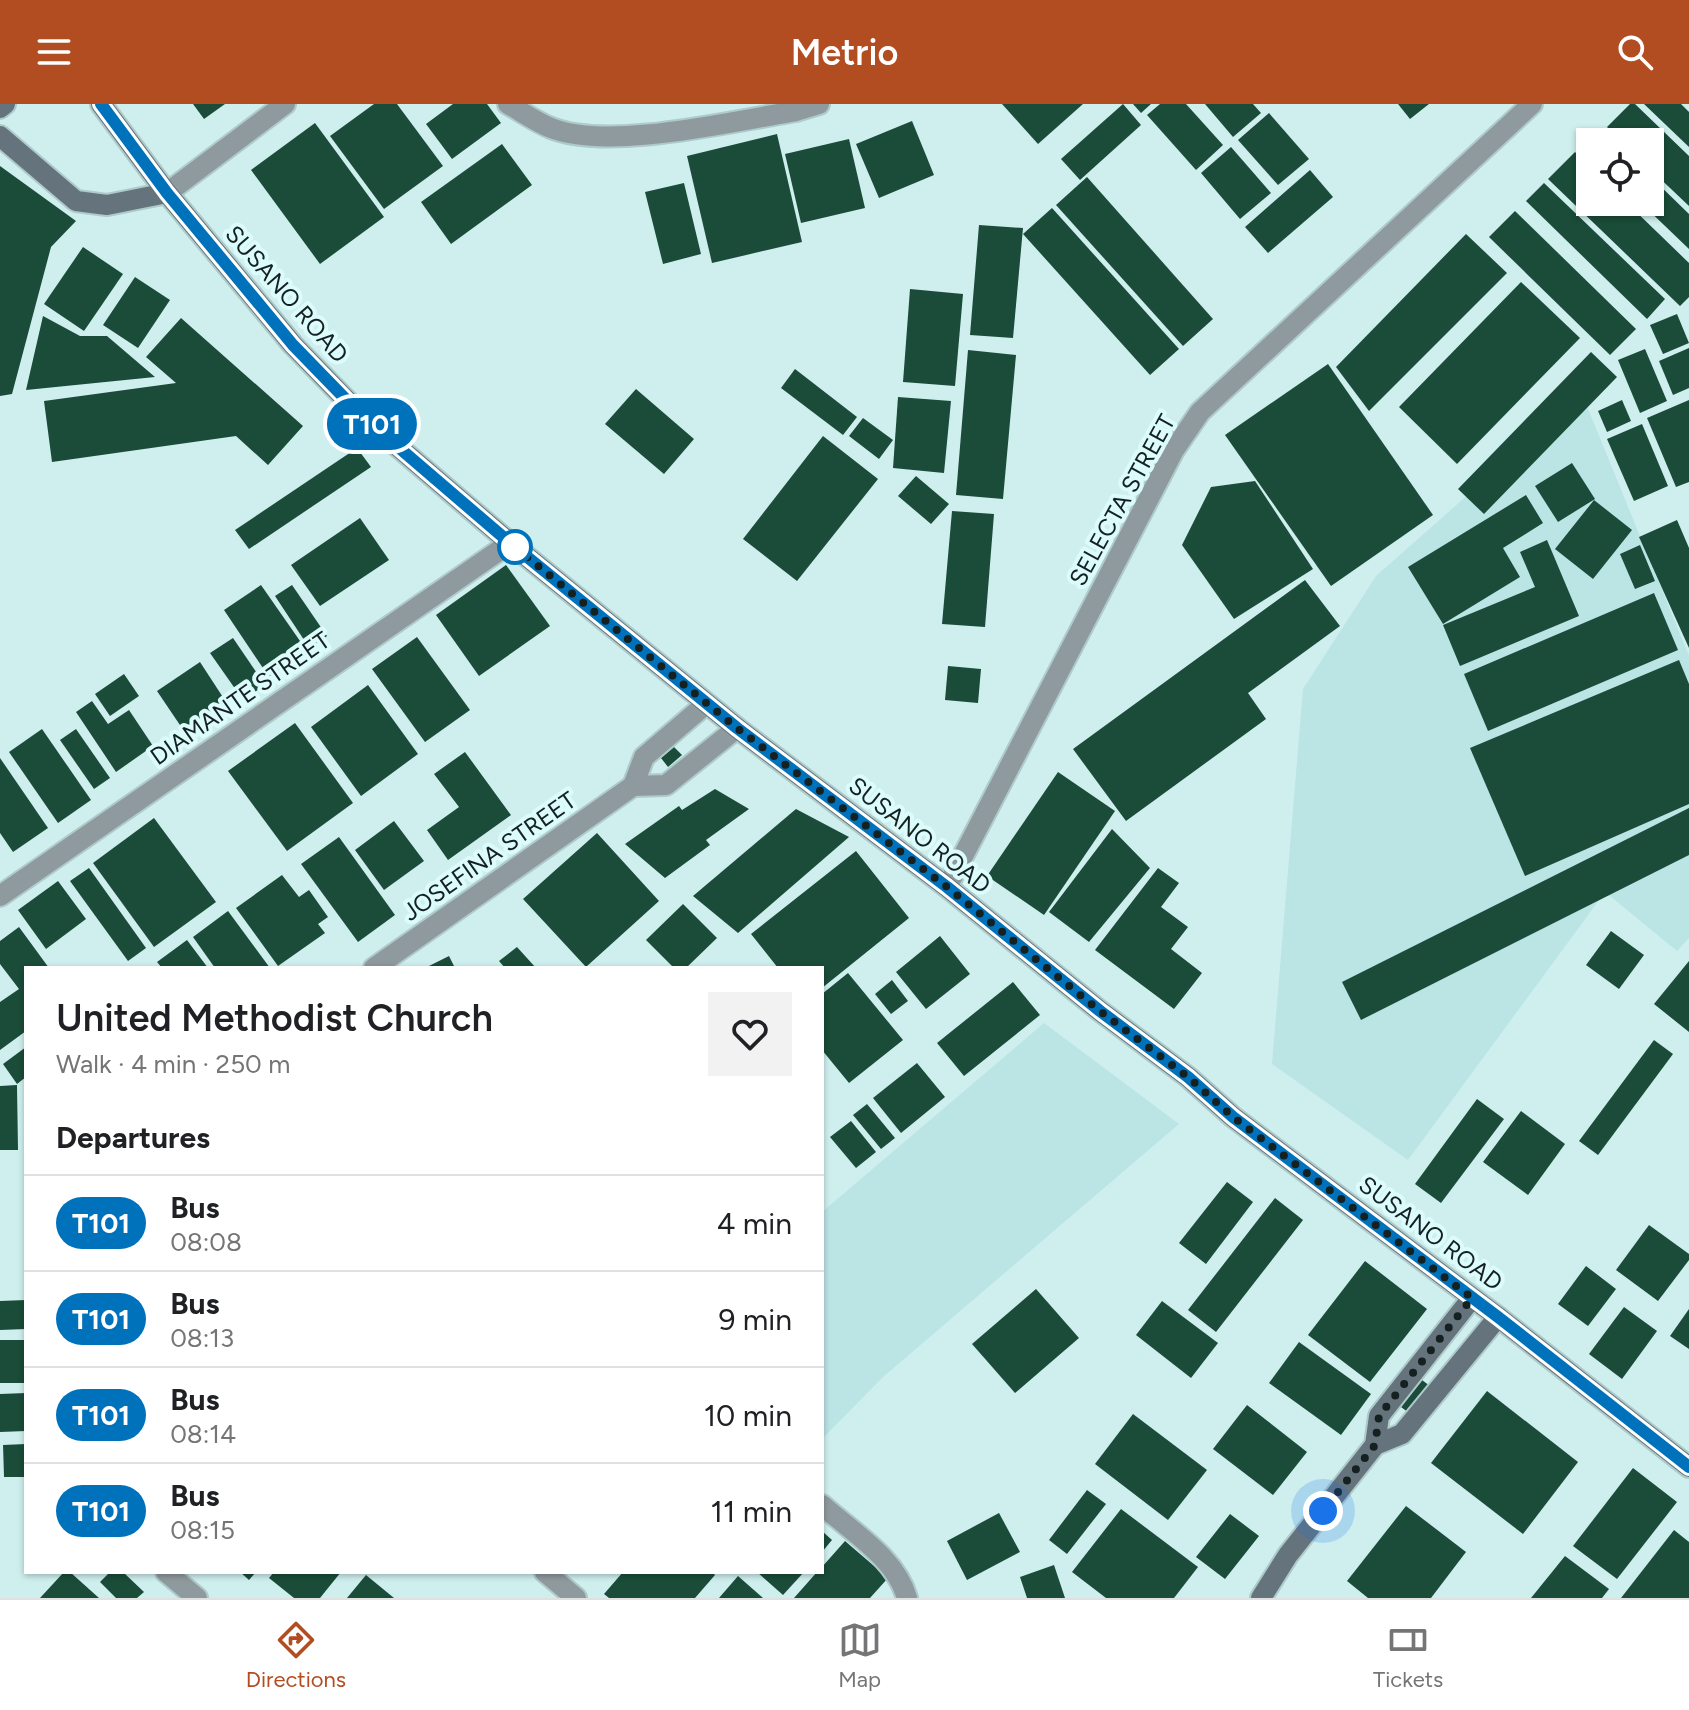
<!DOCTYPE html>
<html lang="en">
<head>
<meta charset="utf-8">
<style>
	:root { --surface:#fff; --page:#f2f2f2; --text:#202124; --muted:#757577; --line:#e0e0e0; --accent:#b24c21 }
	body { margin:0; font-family:Figtree,sans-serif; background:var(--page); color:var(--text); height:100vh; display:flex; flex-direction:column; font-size:30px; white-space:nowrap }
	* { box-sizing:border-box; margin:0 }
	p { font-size:26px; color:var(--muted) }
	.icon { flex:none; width:44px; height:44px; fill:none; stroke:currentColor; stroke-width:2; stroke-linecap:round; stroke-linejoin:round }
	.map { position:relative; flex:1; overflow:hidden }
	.details { position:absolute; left:24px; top:862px; width:800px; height:608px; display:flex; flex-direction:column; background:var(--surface); border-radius:0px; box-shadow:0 2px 6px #0004 }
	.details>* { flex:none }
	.badge { padding:0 16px; border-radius:26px; font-size:28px; line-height:52px }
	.fabs { position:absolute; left:1576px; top:24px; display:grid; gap:16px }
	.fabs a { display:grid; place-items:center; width:88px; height:88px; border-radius:0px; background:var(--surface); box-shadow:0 2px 6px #0004; font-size:40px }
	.you { position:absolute; width:40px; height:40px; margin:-20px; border:6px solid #fff; border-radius:50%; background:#1a73e8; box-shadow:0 0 0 12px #1a73e833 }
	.map>.badge { position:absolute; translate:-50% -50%; box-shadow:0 0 0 4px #fff }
	h2 { padding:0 32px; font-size:30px; line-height:72px }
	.round { display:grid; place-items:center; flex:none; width:84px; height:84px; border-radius:0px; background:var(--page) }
	.overview { display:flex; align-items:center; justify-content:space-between; height:136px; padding:0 32px }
	h1 { font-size:38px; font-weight:600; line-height:60px }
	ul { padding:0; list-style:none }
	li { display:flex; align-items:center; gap:24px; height:96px; padding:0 32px; border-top:2px solid var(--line) }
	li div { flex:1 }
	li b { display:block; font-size:30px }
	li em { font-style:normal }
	li .badge { min-width:88px; font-weight:700; text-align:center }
	header { display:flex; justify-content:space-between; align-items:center; height:104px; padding:0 32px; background:var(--accent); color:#fff; font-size:36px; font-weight:600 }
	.tabs { display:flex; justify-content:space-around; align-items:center; height:112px; border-top:2px solid var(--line); background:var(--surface); font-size:22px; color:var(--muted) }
	.tabs a { display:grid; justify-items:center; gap:4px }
	.tabs .selected { color:var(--accent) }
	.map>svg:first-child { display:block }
	.built { fill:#bbe4e5 }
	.building { fill:#1a4c39 }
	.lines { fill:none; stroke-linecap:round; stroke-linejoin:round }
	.street-casing { stroke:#aecaca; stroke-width:24 }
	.secondary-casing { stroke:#aecaca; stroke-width:24 }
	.street { stroke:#8f9a9f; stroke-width:20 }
	.secondary { stroke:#65747c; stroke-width:20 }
	.line-casing { stroke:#fff; stroke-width:18 }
	.line { stroke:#0072bc; stroke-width:12 }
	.walk { stroke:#152020; stroke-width:8; stroke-dasharray:0 14.4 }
	.stop-dot { fill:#fff; stroke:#0072bc; stroke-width:4 }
	.labels { text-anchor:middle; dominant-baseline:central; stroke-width:8; stroke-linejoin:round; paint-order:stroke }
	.street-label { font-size:24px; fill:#152020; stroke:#dcfcfc }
</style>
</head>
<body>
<header><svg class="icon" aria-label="menu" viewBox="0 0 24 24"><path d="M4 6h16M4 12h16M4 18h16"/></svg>Metrio<svg class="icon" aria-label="search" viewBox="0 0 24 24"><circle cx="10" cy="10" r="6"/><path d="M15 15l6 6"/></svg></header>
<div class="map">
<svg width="1689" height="1494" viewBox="0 0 1689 1494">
	<rect width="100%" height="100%" fill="#cfefef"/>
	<!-- built -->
	<g class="built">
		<polygon points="1582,290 1689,552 1689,834 1677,847 1605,788 1408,1056 1272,960 1303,585 1376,472"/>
		<polygon points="1044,919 1179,1020 883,1273 822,1335 822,1108"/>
	</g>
	<!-- building -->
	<g class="building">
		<polygon points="193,0 225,0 204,15"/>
		<polygon points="374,0 397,0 443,62 384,105 330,32"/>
		<polygon points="453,0 487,0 501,19 452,55 426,20"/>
		<polygon points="1002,0 1083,0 1038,40"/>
		<polygon points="1123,0 1141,21 1080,76 1061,55"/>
		<polygon points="1133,0 1151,0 1141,9"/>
		<polygon points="1160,0 1186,0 1223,41 1196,66 1147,11"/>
		<polygon points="1205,0 1253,0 1261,9 1233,33"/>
		<polygon points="1398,0 1429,0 1410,15"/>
		<polygon points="1630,0 1635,0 1689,52 1689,102 1650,65 1650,38 1623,38 1607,23"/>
		<polygon points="1644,0 1681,0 1689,8 1689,43"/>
		<polygon points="1269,9 1309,55 1278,81 1238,36"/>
		<polygon points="912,17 934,71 879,94 856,40"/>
		<polygon points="315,19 384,113 320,160 251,66"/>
		<polygon points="1602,26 1615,38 1590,38"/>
		<polygon points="777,30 802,138 712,159 687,52"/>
		<polygon points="849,35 865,104 801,119 785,50"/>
		<polygon points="502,40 532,81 451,140 421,98"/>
		<polygon points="1231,43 1271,89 1240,115 1201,69"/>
		<polygon points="1575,48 1590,63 1590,98 1626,98 1689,159 1689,193 1680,202 1548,75"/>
		<polygon points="0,62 76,117 51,143 12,290 0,292"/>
		<polygon points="1310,66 1333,93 1268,149 1245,123"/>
		<polygon points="1650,72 1689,110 1689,145 1640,98 1650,98"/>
		<polygon points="1087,73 1213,215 1183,242 1056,101"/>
		<polygon points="684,79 701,150 663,160 645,88"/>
		<polygon points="1544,79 1665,195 1647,215 1526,97"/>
		<polygon points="1052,104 1179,245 1150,271 1023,130"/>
		<polygon points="1515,107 1636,225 1610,251 1489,133"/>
		<polygon points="979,121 1023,124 1013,234 970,231"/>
		<polygon points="1466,130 1507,169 1369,307 1336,263"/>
		<polygon points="83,143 123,170 84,227 44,200"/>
		<polygon points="135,173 170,196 138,244 103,221"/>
		<polygon points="1521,178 1580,234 1457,360 1399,303"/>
		<polygon points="910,185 963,190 955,282 903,278"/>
		<polygon points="1677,210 1689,239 1663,250 1650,221"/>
		<polygon points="43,212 80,232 107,232 155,273 26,286"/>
		<polygon points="181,214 303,322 268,361 236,332 52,358 44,297 176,279 146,253"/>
		<polygon points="1689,244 1689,284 1673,291 1659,257"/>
		<polygon points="1645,245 1667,297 1640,309 1618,256"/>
		<polygon points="968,246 1016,251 1003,395 956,391"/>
		<polygon points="1591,248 1617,273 1484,410 1458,385"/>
		<polygon points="1328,260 1433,411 1331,482 1225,331"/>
		<polygon points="795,265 857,313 843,331 781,284"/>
		<polygon points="636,285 694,335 664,370 605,320"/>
		<polygon points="898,293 951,297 944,369 893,364"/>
		<polygon points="1622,296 1631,317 1607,328 1598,307"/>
		<polygon points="1689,296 1689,378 1676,383 1647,314"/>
		<polygon points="863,314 893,336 879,355 849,332"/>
		<polygon points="1642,320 1668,382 1634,397 1607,335"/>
		<polygon points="823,332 878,375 797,477 743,435"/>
		<polygon points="357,344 371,363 249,445 235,426"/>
		<polygon points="1572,359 1595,395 1558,418 1535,382"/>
		<polygon points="916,372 949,400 931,420 898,392"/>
		<polygon points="1255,377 1313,465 1234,515 1182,441 1211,383"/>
		<polygon points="1526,391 1543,419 1503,444 1520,473 1443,520 1408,463"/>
		<polygon points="1594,396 1632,426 1593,475 1555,445"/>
		<polygon points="952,407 994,410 985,523 942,520"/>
		<polygon points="360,414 389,456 320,502 291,461"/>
		<polygon points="1677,416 1689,444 1689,544 1639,433"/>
		<polygon points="1547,436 1579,512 1460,562 1443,521 1535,483 1520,448"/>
		<polygon points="1640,441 1655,477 1635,485 1620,450"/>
		<polygon points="506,461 550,522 479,572 436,511"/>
		<polygon points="1305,476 1340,522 1248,589 1266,615 1126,717 1073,645"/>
		<polygon points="261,481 307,547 269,573 224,506"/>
		<polygon points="292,481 327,532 310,545 275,492"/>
		<polygon points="1654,489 1678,546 1488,627 1464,570"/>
		<polygon points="417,533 470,606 425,638 372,565"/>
		<polygon points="233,534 265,581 243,596 210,549"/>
		<polygon points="1679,556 1689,580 1689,700 1525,772 1470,644"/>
		<polygon points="200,558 228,601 186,630 157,587"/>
		<polygon points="948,562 981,565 978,599 945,596"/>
		<polygon points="124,570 139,592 110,612 95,590"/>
		<polygon points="368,581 418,650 361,692 311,623"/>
		<polygon points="92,597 108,620 129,606 153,642 116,668 76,608"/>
		<polygon points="295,619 353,699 287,747 228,667"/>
		<polygon points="42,625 91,696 58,719 9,648"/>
		<polygon points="76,625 110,674 94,685 60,636"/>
		<polygon points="674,643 682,651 668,663 661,654"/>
		<polygon points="465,648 511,711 448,756 427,726 459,703 434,670"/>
		<polygon points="0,654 48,724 13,748 0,729"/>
		<polygon points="1058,668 1115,707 1044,811 987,772"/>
		<polygon points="715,685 749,705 706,736 710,741 665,774 625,740 679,702 682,706"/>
		<polygon points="1689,704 1689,751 1361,916 1342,878"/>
		<polygon points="796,705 849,733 738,829 693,792"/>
		<polygon points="154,714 216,798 154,843 93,759"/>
		<polygon points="394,717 424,757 384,786 355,746"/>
		<polygon points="1112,725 1150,764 1089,838 1049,808"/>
		<polygon points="597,729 659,797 586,863 523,795"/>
		<polygon points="339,733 395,811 358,838 301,760"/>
		<polygon points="856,747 909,814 822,884 822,864 778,864 751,830"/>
		<polygon points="89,764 146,844 128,857 70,777"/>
		<polygon points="1158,764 1179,779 1161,803 1188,823 1171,845 1202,869 1174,905 1095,846"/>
		<polygon points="282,771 299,793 309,786 328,813 318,820 325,829 278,862 236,804"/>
		<polygon points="58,777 86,815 46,845 18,806"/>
		<polygon points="683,800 717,834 686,864 674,864 646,836"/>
		<polygon points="228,807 270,864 215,864 193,833"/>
		<polygon points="19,823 49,864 26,864 26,927 0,946 0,898 19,885 0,860 0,837"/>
		<polygon points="1611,827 1644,851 1619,885 1586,861"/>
		<polygon points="940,832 970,870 926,905 896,868"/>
		<polygon points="187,836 208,864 162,864 157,858"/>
		<polygon points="517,843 536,864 505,864 499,857"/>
		<polygon points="449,852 455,864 425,864"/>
		<polygon points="1689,857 1689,928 1654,900"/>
		<polygon points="848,869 903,936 849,979 822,946 822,890"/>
		<polygon points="892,876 908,897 891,910 875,890"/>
		<polygon points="1013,878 1040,911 964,972 937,939"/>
		<polygon points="1654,936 1673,950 1598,1051 1579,1037"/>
		<polygon points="26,943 26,973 17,980 3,960"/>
		<polygon points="917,959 945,993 901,1029 873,994"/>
		<polygon points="17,981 18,1046 0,1046 0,982"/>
		<polygon points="1477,995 1504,1015 1441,1099 1415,1080"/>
		<polygon points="867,1000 895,1034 881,1045 853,1011"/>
		<polygon points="1521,1007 1565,1040 1528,1091 1483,1058"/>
		<polygon points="851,1017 876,1048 856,1064 830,1033"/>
		<polygon points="1227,1078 1253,1098 1206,1160 1179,1139"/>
		<polygon points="1275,1094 1303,1116 1216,1228 1188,1206"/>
		<polygon points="1649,1121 1689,1150 1689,1156 1658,1197 1616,1166"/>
		<polygon points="1365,1157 1427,1205 1370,1278 1308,1231"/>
		<polygon points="1586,1162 1616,1185 1588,1222 1558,1200"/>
		<polygon points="1036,1185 1079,1234 1015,1289 972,1240"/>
		<polygon points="26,1196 26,1225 0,1226 0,1197"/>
		<polygon points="1162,1197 1218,1239 1191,1274 1136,1231"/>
		<polygon points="1624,1203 1657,1227 1622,1275 1589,1250"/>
		<polygon points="1689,1205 1689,1245 1670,1232"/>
		<rect x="0" y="1236" width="26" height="43"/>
		<polygon points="1299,1238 1371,1290 1341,1331 1269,1279"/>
		<polygon points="1418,1273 1430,1282 1409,1309 1397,1300"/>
		<polygon points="1487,1287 1578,1358 1523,1430 1431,1359"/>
		<polygon points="26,1289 26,1327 0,1328 0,1290"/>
		<polygon points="1247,1301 1307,1348 1273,1391 1213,1345"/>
		<polygon points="1133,1310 1207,1366 1168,1416 1095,1360"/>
		<polygon points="26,1340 26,1373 4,1373 3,1341"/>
		<polygon points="1633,1364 1677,1398 1617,1475 1573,1442"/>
		<polygon points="1087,1386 1106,1400 1067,1450 1049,1436"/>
		<polygon points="1406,1402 1466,1448 1431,1494 1368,1494 1347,1477"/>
		<polygon points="1121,1405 1198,1463 1174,1494 1106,1494 1072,1468"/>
		<polygon points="999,1409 1020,1448 967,1476 947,1437"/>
		<polygon points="1230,1410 1259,1432 1225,1475 1196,1453"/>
		<polygon points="1674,1426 1689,1438 1689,1494 1621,1494"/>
		<polygon points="822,1427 832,1436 822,1448"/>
		<polygon points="845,1437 888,1474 870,1494 794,1494 817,1468 822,1468 822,1463"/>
		<polygon points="1565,1452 1609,1485 1602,1494 1531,1494"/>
		<polygon points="1054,1461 1065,1494 1027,1494 1020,1473"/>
		<polygon points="64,1468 70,1468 99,1494 40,1494"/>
		<polygon points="110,1468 123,1468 144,1488 137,1494 116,1494 100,1478"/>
		<polygon points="240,1468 256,1468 249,1476"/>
		<polygon points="274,1468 341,1468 320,1494 294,1494 269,1474"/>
		<polygon points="623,1468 712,1468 715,1471 695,1494 609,1494 604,1490"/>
		<polygon points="757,1468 804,1468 783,1491"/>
		<polygon points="366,1471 394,1494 347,1494"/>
		<polygon points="738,1472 763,1494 719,1494"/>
	</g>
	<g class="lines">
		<defs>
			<g id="street">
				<path d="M 508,0 C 522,8 536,18 551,24 C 609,47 733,17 796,7 L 819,0"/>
				<polyline points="167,89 285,0"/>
				<polyline points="633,682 644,653 706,600"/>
				<polyline points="947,783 1174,346 1200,308 1532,0"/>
				<polyline points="0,792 510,439"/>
				<polyline points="374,864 633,682 666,681 737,624"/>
				<path d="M 822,1401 C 852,1428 896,1454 907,1494"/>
				<polyline points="166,1468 197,1494"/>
				<polyline points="545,1468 576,1494"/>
			</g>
			<g id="secondary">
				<polyline points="101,0 167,89 293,241 361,311 510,439 737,624 947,783 1100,907 1188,973 1233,1013 1498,1213 1689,1363"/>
				<polyline points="0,4 5,0"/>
				<polyline points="0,32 76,97 107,101 167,89"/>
				<polyline points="1375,1341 1379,1312 1472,1194"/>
				<polyline points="1261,1494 1288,1451 1375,1341 1402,1330 1498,1213"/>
			</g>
		</defs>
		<!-- street casing -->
		<use href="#street" class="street-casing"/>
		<!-- secondary casing -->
		<use href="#secondary" class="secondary-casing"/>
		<!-- street -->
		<use href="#street" class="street"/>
		<!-- secondary -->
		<use href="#secondary" class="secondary"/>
	</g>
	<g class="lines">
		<defs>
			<polyline id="line" points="101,0 167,89 293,241 361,311 404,348 510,439 737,624 947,783 1100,907 1188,973 1233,1013 1498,1213 1689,1363"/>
		</defs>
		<!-- line casing -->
		<use href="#line" class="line-casing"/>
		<!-- line -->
		<use href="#line" class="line"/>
		<!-- walk -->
		<polyline class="walk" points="515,443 510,439 737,624 947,783 1100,907 1188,973 1233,1013 1472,1194 1379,1312 1375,1341 1323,1407"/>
	</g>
	<!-- markers -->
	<circle class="stop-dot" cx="515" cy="443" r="16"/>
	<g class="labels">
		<!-- street labels -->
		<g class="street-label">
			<text transform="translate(287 190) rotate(49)">SUSANO ROAD</text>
			<text transform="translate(1122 396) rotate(-61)">SELECTA STREET</text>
			<text transform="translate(240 594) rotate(-35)">DIAMANTE STREET</text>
			<text transform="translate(920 731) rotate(38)">SUSANO ROAD</text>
			<text transform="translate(489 752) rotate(-35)">JOSEFINA STREET</text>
			<text transform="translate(1431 1129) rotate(37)">SUSANO ROAD</text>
		</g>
	</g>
</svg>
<div class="fabs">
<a><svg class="icon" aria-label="locate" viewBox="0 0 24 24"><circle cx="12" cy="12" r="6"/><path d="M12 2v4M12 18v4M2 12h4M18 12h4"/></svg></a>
</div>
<div class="you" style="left:1323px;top:1407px"></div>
<b class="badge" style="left:372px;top:320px;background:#0072bc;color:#fff">T101</b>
<section class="details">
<div class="overview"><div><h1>United Methodist Church</h1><p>Walk · 4 min · 250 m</p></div><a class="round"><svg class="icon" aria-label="heart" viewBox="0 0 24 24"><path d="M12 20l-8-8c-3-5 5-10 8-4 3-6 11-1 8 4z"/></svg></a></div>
<h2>Departures</h2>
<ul>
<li><span class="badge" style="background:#0072bc;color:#fff">T101</span><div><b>Bus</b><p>08:08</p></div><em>4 min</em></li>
<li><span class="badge" style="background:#0072bc;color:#fff">T101</span><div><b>Bus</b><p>08:13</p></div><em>9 min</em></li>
<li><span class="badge" style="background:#0072bc;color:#fff">T101</span><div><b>Bus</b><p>08:14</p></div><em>10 min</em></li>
<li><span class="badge" style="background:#0072bc;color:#fff">T101</span><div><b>Bus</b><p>08:15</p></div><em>11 min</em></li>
</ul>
</section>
</div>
<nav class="tabs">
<a class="selected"><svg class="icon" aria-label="directions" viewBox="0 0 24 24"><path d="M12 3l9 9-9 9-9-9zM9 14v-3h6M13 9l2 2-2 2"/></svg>Directions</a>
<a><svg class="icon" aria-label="map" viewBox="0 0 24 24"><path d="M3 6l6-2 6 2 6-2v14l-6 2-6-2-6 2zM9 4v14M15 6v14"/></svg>Map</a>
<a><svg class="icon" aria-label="tickets" viewBox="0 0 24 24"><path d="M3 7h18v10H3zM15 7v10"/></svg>Tickets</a>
</nav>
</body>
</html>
